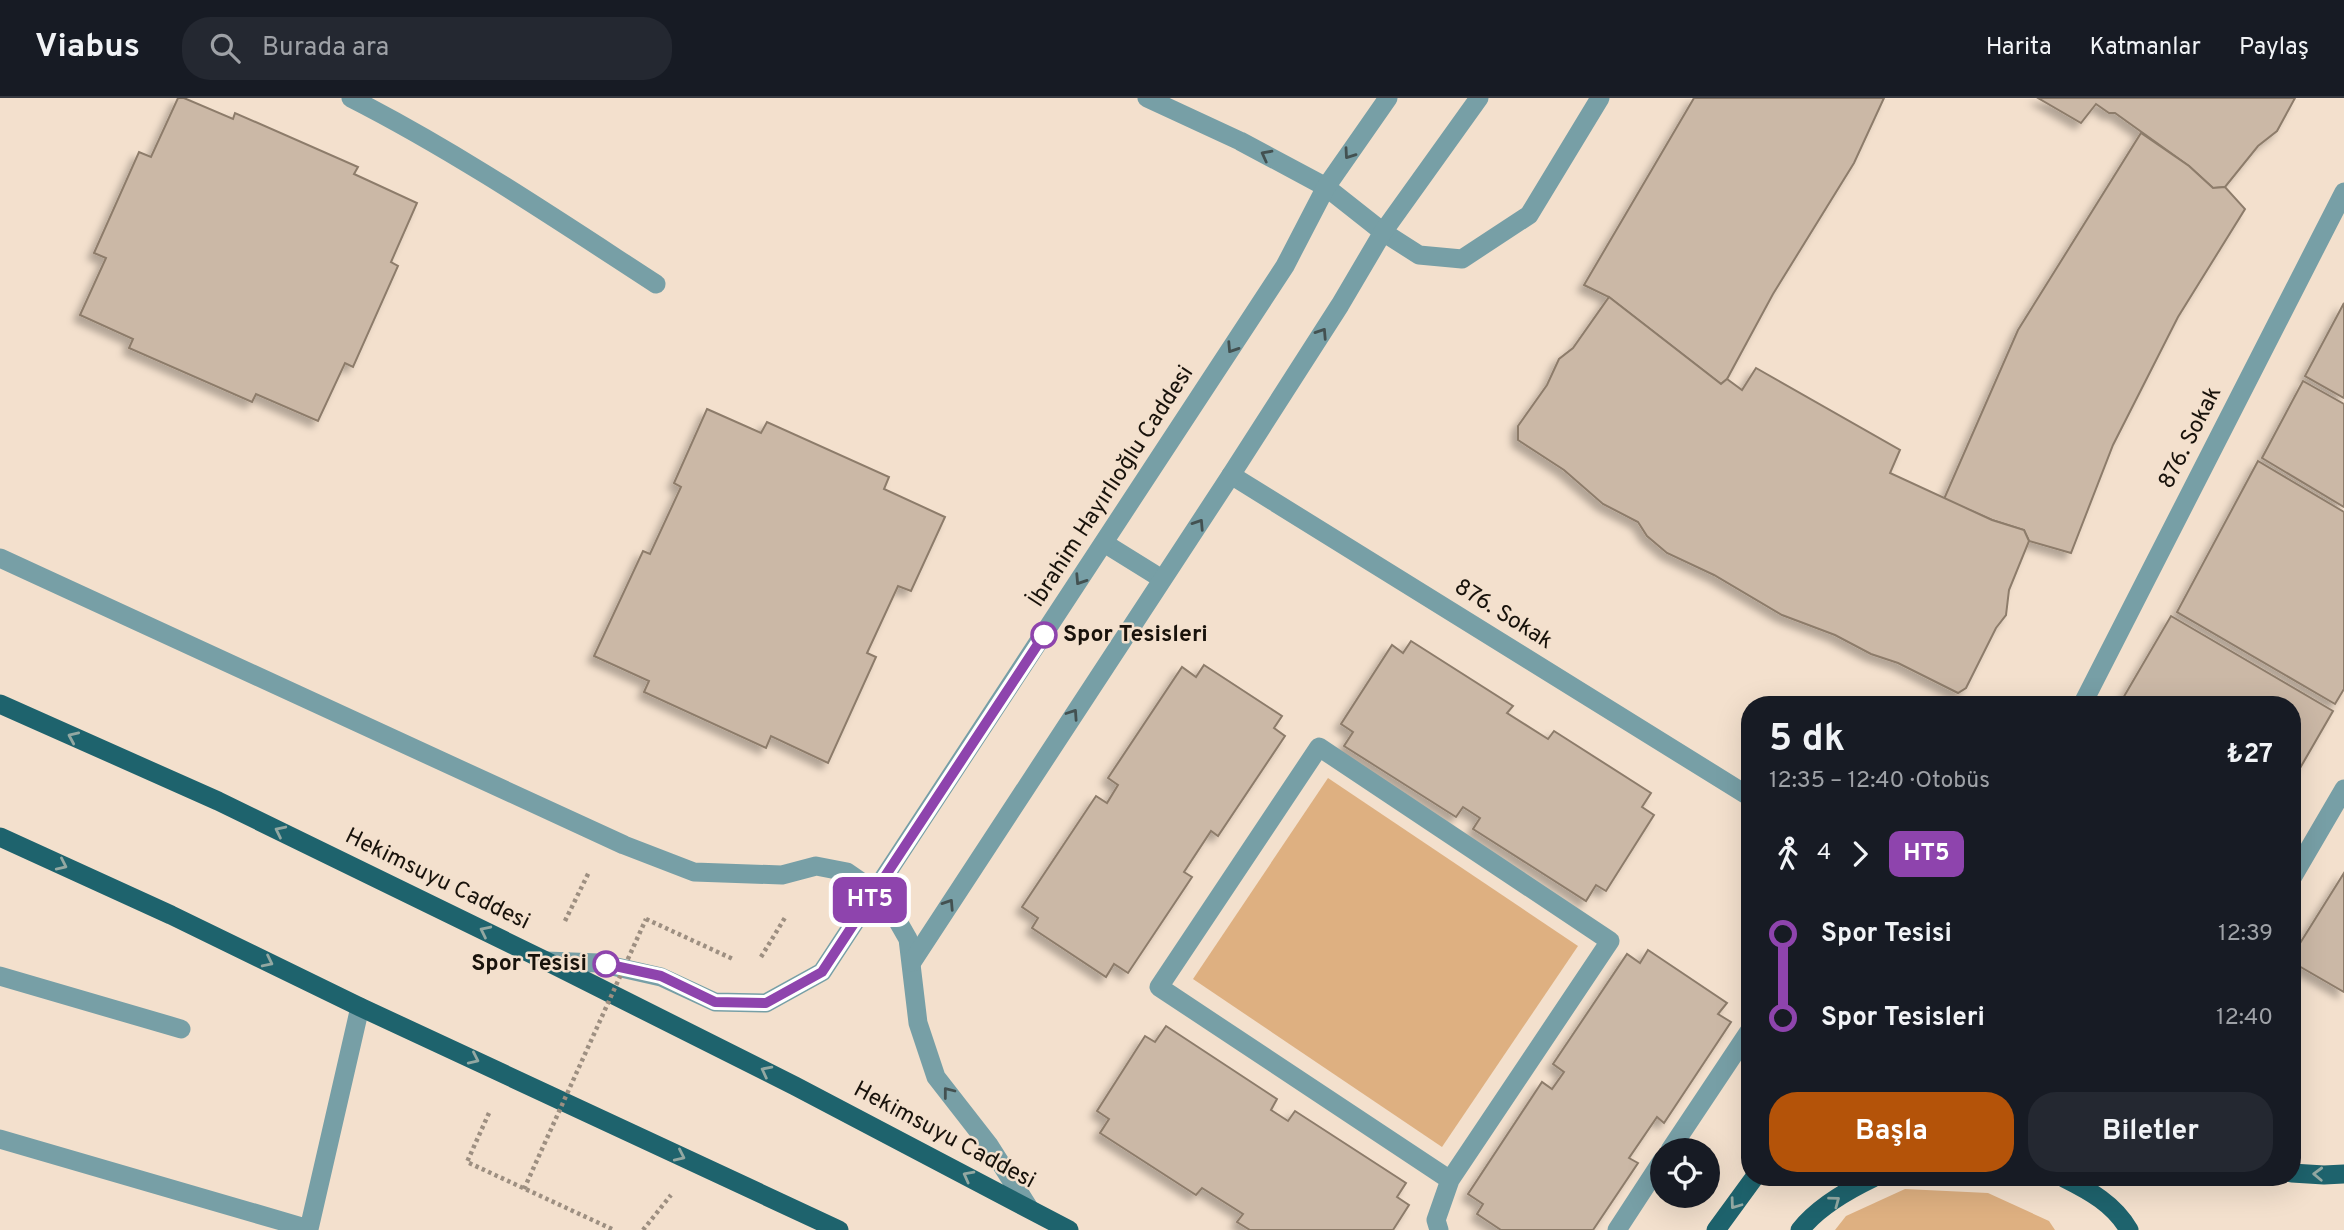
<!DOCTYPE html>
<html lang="tr">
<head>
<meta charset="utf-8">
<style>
	:root { --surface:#171b24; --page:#242831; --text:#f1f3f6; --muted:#9ea1a6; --line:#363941; --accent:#b45309 }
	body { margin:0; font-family:Overpass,sans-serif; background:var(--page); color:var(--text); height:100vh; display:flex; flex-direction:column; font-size:26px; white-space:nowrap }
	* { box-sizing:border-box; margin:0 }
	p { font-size:23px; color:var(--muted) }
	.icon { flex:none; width:38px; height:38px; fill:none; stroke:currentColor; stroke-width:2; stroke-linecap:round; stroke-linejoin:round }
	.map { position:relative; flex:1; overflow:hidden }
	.panel { position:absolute; left:1741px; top:598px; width:560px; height:490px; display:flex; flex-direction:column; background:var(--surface); border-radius:28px; box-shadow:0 7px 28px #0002 }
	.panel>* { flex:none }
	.badge { padding:0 14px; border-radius:10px; font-size:24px; line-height:46px }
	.buttons { position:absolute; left:1650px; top:1040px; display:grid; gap:14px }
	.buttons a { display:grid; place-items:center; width:70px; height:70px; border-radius:50%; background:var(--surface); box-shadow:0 7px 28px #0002; font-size:35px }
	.map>.badge { position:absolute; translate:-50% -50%; box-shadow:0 0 0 4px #fff }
	.legs { display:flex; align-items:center; gap:10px; height:77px; padding:0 28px; font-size:23px }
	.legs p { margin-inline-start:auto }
	.headline { display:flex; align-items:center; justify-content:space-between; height:119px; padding:0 28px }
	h1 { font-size:38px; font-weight:700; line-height:52px }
	.button { display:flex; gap:14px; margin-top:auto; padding:14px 28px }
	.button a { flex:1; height:80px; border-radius:28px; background:var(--accent); color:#fff; font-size:28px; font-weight:700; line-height:80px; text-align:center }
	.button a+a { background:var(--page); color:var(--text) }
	ul { padding:0 28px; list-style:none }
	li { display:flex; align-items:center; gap:24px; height:84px; font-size:26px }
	li i { display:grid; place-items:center; width:10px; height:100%; margin:0 9px; background:currentColor }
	li i::after { content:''; width:18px; height:18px; margin:-9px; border:5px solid; border-radius:50%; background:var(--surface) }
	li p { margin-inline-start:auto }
	li:first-child i { background:linear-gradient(#0000 50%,currentColor 0) }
	li:last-child i { background:linear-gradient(currentColor 50%,#0000 0) }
	header { display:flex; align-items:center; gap:42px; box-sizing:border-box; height:98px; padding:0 35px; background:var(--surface); border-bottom:2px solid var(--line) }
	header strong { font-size:33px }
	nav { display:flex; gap:38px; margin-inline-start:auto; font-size:24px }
	.search { width:490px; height:63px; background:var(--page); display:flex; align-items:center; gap:18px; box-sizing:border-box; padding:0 24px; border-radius:28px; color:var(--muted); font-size:26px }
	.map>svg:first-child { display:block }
	.green { fill:#deb081 }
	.building { fill:#cbb8a6; stroke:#8d7c6b; stroke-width:2; filter:url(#shadow) }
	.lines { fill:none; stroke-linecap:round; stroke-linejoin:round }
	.path { stroke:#9d8f81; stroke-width:4.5; stroke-dasharray:3.5 3.5; stroke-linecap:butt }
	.service { stroke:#779fa6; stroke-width:19 }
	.pedestrian { stroke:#779fa6; stroke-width:19 }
	.minor { stroke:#779fa6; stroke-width:19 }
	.tertiary { stroke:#779fa6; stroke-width:19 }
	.primary { stroke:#1e636d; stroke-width:19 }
	.path-bridge { stroke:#9d8f81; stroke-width:4.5; stroke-dasharray:3.5 3.5; stroke-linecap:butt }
	.oneway { stroke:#435151 }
	.oneway2 { stroke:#93a8a2 }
	.line-1-casing { stroke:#fff; stroke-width:16 }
	.line-1 { stroke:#8e44ad; stroke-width:10 }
	.stop-1-dot { fill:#fff; stroke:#8e44ad; stroke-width:3.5 }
	.labels { text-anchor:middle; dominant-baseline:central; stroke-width:5; stroke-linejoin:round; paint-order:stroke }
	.street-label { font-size:23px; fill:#18120b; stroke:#f3e0cd }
	.stop-label { font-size:23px; font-weight:bold; fill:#18120b; stroke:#f3e0cd; text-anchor:start }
</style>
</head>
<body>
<header>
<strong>Viabus</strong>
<div class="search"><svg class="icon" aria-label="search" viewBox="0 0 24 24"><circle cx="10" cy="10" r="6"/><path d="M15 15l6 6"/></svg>Burada ara</div>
<nav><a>Harita</a><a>Katmanlar</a><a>Paylaş</a></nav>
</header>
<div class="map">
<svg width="2344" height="1132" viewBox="0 0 2344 1132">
	<defs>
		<filter id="shadow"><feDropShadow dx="-6" dy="6" stdDeviation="3.5" flood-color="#0004"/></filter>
	</defs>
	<rect width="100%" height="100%" fill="#f3e0cd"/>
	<!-- green -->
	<g class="green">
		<polygon points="1328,680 1578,848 1442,1049 1193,881"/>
		<polygon points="1905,1091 1988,1095 2049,1123 2055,1132 1835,1132 1846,1118"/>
	</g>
	<!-- building -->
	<g class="building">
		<polygon points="178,0 184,0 233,21 235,15 358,69 354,76 417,105 391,164 398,168 353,269 345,265 318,323 256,296 252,304 129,250 133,241 80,217 106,160 94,155 139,54 151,59"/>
		<polygon points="1694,0 1884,0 1854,65 1773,196 1727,281 1721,286 1609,199 1584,187"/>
		<polygon points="2038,0 2295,0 2277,33 2258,48 2225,89 2213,90 2189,68 2115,15 2109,15 2096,6 2081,25"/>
		<polygon points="2141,35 2189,68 2213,90 2225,89 2245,111 2178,219 2113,347 2071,455 2029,443 2024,432 1992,422 1944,401 2018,232"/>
		<polygon points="1609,199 1721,286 1727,281 1742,292 1756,270 1900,352 1890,375 1992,422 2024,432 2029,443 2009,492 2006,517 1996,530 1966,590 1958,595 1898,565 1871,556 1835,537 1782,517 1714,477 1667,455 1647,438 1638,424 1603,406 1564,372 1518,342 1518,328 1547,287 1559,261 1573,250"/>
		<polygon points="2344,205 2344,300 2305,278"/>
		<polygon points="2303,283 2344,306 2344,409 2262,360"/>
		<polygon points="707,311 761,335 767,324 889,379 884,391 945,419 911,493 898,488 867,555 876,559 828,665 771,638 766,650 644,594 649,583 594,558 643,453 650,456 681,389 674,385"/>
		<polygon points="2258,363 2344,414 2344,591 2335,606 2177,514"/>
		<polygon points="2171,518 2333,613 2292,684 2292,607 2119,607"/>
		<polygon points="1411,543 1513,608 1507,615 1548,641 1554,633 1651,695 1642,709 1654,717 1606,793 1596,787 1586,803 1473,731 1480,720 1463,709 1456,719 1344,648 1353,634 1341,626 1392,547 1403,555"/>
		<polygon points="1204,567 1282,618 1274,630 1285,638 1218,738 1211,733 1184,774 1192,779 1128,875 1114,866 1106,879 1032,830 1038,820 1022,809 1096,698 1107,705 1118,687 1108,680 1182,569 1196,579"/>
		<polygon points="2344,775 2344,894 2292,864 2292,858"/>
		<polygon points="1648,852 1727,905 1718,916 1731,924 1664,1025 1657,1019 1629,1060 1638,1065 1593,1132 1501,1132 1477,1116 1483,1106 1468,1096 1542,984 1552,991 1564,974 1553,966 1627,856 1640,865"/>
		<polygon points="1166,928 1277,1001 1271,1012 1288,1023 1295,1013 1406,1085 1397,1099 1409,1107 1393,1132 1250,1132 1237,1124 1243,1116 1202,1090 1196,1097 1100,1035 1109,1021 1097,1013 1145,938 1155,944"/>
	</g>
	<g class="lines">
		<!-- path -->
		<g class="path">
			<polyline points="646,821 735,862"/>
			<polyline points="565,823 589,774"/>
			<polyline points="761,859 786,818"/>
			<polyline points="489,1015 467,1064 614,1132"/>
			<polyline points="643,1132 671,1097"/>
		</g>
		<!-- service -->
		<g class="service">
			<path d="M 351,0 C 457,54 556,121 656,186"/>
			<polyline points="1383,134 1419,157 1462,161 1529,117 1600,0"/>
			<polyline points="0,878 181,931"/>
			<polyline points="0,1041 309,1131 360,909"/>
			<polyline points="1670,1052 1750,932"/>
			<polyline points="1439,1132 1436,1122 1450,1082 1610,843 1319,649 1159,889 1450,1082"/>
			<polyline points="1617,1132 1662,1063"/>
		</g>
		<!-- pedestrian -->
		<polyline class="pedestrian" points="0,460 624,747 694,774 782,777 816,768 847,774 876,794"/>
		<!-- minor -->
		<g class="minor">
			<polyline points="1147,0 1240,43 1326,89"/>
			<polyline points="1231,377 1750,699"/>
			<polyline points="2082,607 2344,94"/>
			<polyline points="2292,780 2344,691"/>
		</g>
		<!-- tertiary -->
		<g class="tertiary">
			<polyline points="1326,89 1383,134"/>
			<polyline points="1104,445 1162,481"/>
			<polyline points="876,794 892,813 908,841 918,925 936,979 989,1047 1029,1110"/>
			<polyline points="546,863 599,865 661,879 715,904 766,905 822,874 1285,168 1326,89 1388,0"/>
			<polyline points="912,864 1231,377 1340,207 1383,134 1479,0"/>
		</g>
		<!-- primary -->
		<g class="primary">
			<polyline points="0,606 218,703 546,863 795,988 1069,1132"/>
			<polyline points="0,739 171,817 360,909 839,1132"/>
			<polyline points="2292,1075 2324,1077 2344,1076"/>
			<path d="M 2064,1080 C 2090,1093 2114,1106 2129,1132"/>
			<polyline points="1716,1132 1754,1080"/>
			<path d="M 1800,1132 C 1818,1109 1848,1092 1873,1080"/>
		</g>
		<!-- path-bridge -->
		<polyline class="path-bridge" points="524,1091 646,821"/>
	</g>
	<!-- one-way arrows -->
	<defs><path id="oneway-chevron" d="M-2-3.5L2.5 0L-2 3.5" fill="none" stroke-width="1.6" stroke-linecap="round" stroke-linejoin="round" transform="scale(1.75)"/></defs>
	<g class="oneway">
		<use href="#oneway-chevron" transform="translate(1349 56) rotate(125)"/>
		<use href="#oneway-chevron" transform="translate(1266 57) rotate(-152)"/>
		<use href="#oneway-chevron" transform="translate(1322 235) rotate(-57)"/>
		<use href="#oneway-chevron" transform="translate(1232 250) rotate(123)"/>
		<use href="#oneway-chevron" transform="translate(1199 426) rotate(-57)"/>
		<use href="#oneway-chevron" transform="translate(1080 482) rotate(123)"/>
		<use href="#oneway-chevron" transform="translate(1073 616) rotate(-56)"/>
		<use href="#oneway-chevron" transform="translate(949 806) rotate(-57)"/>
		<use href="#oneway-chevron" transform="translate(948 994) rotate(-128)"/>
	</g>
	<g class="oneway2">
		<use href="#oneway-chevron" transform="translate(73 639) rotate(-156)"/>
		<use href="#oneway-chevron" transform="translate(280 733) rotate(-154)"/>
		<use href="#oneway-chevron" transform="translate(62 767) rotate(25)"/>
		<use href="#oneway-chevron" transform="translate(485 833) rotate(-154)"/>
		<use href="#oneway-chevron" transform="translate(268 864) rotate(26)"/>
		<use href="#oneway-chevron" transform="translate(474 961) rotate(25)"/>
		<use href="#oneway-chevron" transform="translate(766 973) rotate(-153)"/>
		<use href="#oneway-chevron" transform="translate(680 1058) rotate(25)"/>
		<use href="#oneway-chevron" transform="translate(2318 1076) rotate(-178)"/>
		<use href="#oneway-chevron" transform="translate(968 1078) rotate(-152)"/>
		<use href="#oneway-chevron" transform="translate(1835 1103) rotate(-37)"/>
		<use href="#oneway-chevron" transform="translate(1735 1106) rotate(126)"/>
	</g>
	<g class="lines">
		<defs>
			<polyline id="line-1" points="606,866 661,878 715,904 766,905 822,874 1044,537"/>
		</defs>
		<!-- line-1 casing -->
		<use href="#line-1" class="line-1-casing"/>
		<!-- line-1 -->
		<use href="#line-1" class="line-1"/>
	</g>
	<!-- markers -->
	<g class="stop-1-dot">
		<circle cx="1044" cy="537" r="12"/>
		<circle cx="606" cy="866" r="12"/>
	</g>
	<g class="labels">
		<!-- street labels -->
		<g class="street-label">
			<text transform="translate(2191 340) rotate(-63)">876. Sokak</text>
			<text transform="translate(1112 389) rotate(-57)">İbrahim Hayırlıoğlu Caddesi</text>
			<text transform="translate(1503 517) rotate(32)">876. Sokak</text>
			<text transform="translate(437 782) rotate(26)">Hekimsuyu Caddesi</text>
			<text transform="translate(944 1038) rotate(28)">Hekimsuyu Caddesi</text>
		</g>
		<!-- stop labels -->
		<g class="stop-label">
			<text x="1063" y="537">Spor Tesisleri</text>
			<text x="587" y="866" text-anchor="end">Spor Tesisi</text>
		</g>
	</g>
</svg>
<div class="buttons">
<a><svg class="icon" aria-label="locate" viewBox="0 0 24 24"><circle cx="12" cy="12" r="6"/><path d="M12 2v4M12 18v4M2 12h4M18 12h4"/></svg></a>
</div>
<b class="badge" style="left:870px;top:802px;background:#8e44ad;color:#fff">HT5</b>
<section class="panel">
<div class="headline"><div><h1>5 dk</h1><p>12:35 – 12:40 · Otobüs</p></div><b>₺27</b></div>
<div class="legs"><svg class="icon" aria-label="walk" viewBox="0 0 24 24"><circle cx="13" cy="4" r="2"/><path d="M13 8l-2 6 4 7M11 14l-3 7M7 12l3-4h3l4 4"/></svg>4<svg class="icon" aria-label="forward" viewBox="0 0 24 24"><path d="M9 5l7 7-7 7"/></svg><b class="badge" style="background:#8e44ad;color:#fff">HT5</b></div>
<ul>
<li><i style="color:#8e44ad"></i><b>Spor Tesisi</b><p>12:39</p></li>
<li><i style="color:#8e44ad"></i><b>Spor Tesisleri</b><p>12:40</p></li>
</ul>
<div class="button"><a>Başla</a><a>Biletler</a></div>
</section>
</div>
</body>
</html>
